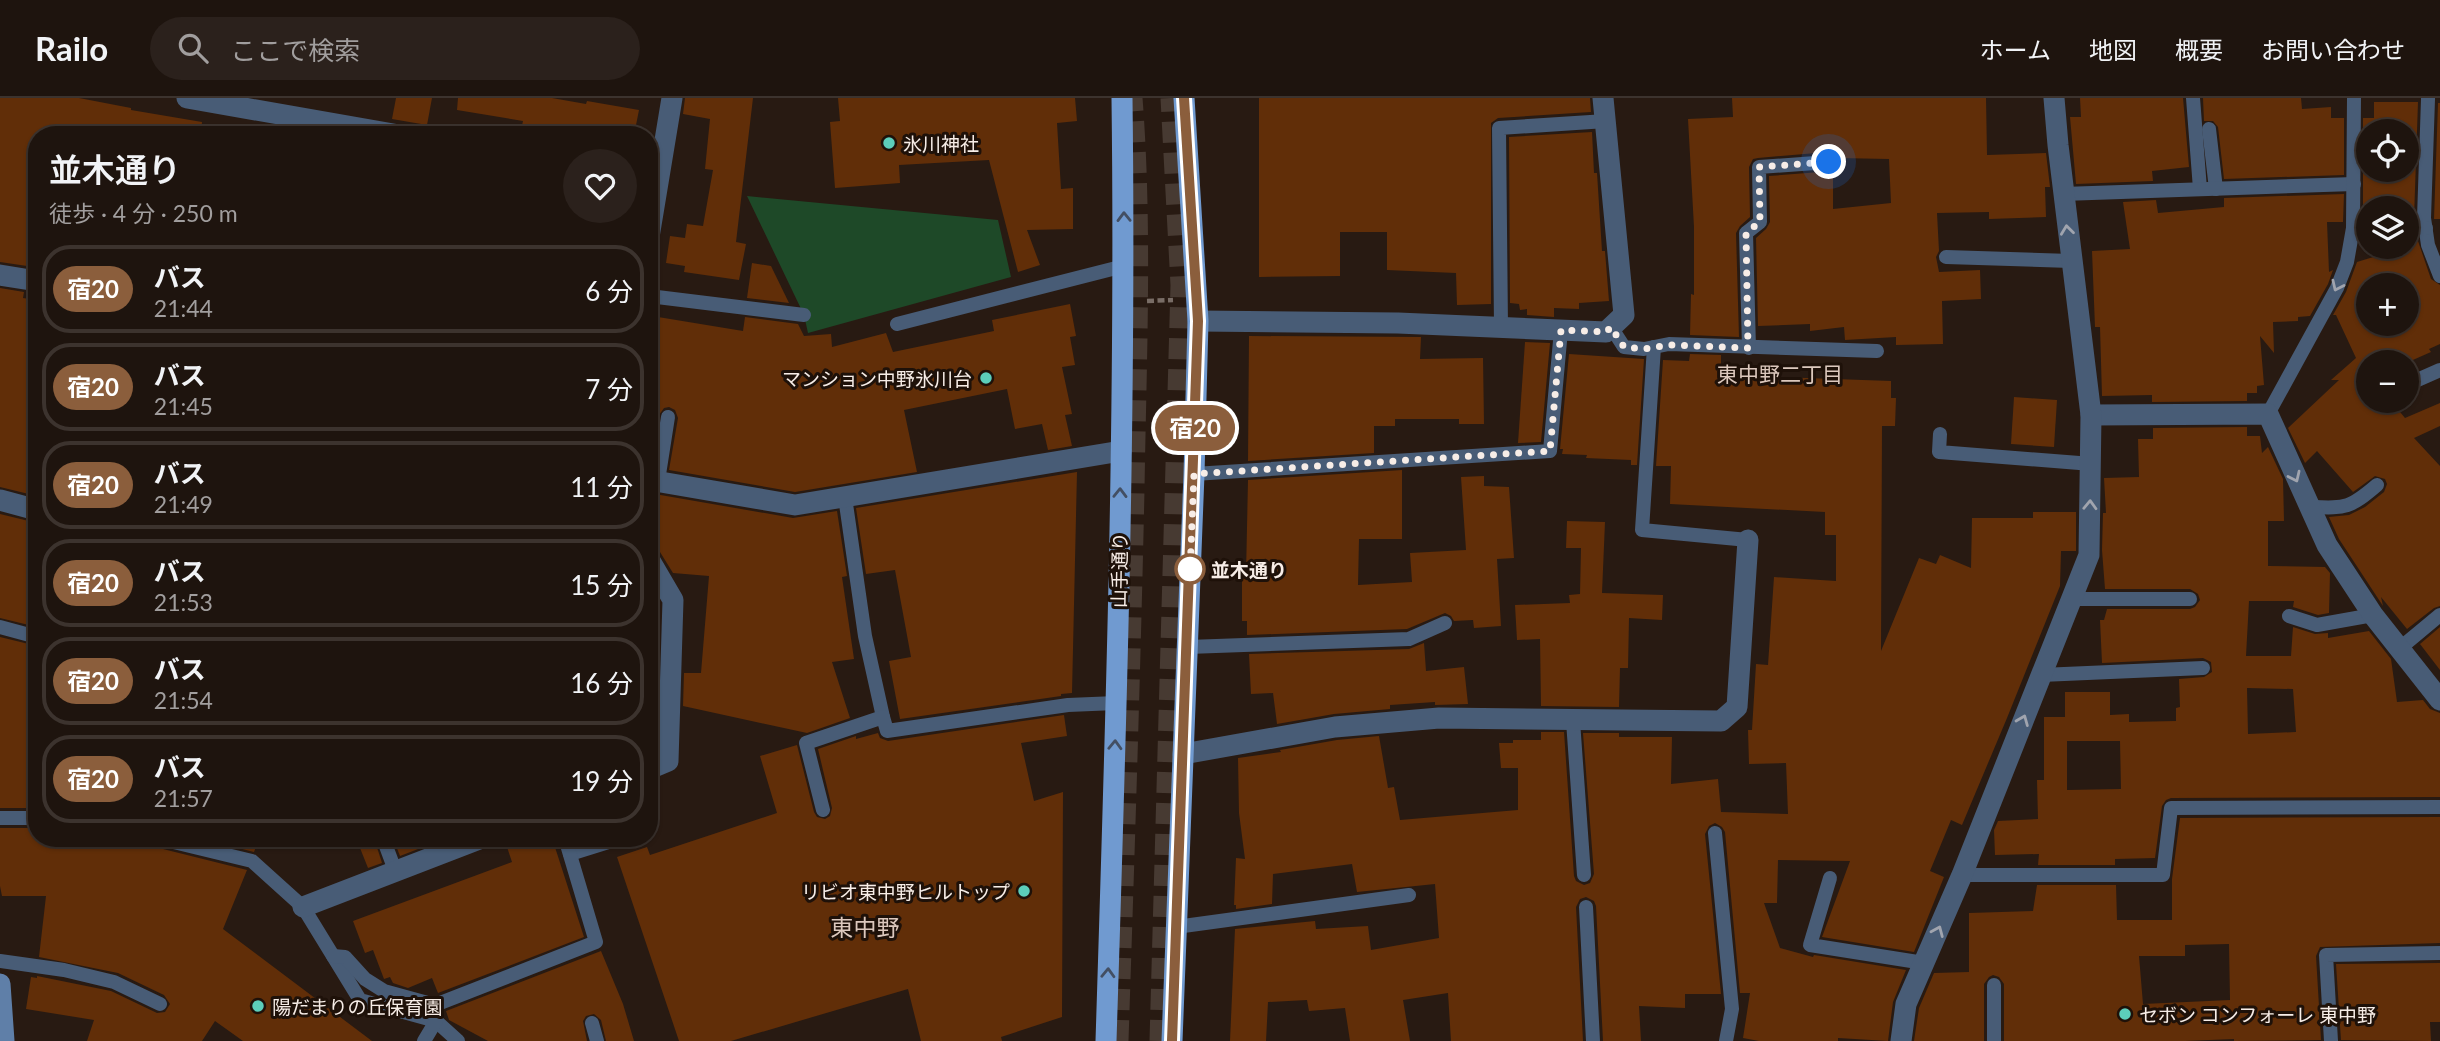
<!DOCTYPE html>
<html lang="ja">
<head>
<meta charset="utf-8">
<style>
	:root { --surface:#1e140e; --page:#2b211c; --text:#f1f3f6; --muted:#a19e9e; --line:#3c332e }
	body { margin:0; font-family:Lato,"Noto Sans JP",sans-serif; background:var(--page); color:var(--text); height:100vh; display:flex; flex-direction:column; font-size:26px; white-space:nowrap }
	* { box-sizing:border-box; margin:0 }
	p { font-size:23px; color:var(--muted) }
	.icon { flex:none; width:38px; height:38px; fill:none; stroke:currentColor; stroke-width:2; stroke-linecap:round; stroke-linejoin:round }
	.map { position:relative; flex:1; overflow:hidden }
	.side { position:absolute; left:28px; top:28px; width:630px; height:721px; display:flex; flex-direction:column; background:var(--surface); border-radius:28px; box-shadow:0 2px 5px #0004,0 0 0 2px var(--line) }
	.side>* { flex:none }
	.badge { padding:0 14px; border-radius:23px; font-size:24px; line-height:46px }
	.fabs { position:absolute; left:2356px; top:21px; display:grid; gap:14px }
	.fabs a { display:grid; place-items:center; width:63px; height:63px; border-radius:50%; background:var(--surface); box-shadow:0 2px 5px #0004,0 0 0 2px var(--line); font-size:35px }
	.you { position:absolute; width:35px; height:35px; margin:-18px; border:5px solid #fff; border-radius:50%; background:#1a73e8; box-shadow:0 0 0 10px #1a73e833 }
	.map>.badge { position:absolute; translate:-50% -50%; box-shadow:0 0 0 4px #fff }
	.round { display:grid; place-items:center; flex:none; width:74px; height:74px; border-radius:37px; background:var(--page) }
	.headline { display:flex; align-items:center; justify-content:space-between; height:119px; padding:0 21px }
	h1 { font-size:33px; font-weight:600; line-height:52px }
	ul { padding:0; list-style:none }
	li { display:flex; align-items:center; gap:21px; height:88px; margin:0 14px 10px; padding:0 7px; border:4px solid var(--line); border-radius:28px }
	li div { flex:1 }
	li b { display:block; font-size:26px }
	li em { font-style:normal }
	li .badge { min-width:77px; font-weight:700; text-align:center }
	header { display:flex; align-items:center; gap:42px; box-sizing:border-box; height:98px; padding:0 35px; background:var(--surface); border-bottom:2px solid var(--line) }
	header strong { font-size:33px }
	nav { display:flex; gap:38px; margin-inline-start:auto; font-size:24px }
	.search { width:490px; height:63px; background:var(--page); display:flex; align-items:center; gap:18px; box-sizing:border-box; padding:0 24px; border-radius:38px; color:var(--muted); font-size:26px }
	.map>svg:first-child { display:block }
	.green { fill:#1e4928 }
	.building { fill:#612e08; fill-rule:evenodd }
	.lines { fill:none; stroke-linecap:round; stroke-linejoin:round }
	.highway-tunnel { stroke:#473a32; stroke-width:21; stroke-dasharray:21 10; stroke-linecap:butt }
	.path { stroke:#796d66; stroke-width:4.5; stroke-dasharray:7 3.5; stroke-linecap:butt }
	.lane { stroke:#485c76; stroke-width:14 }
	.street { stroke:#485c76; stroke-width:21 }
	.secondary { stroke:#5f7fa8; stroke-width:21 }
	.primary { stroke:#709ad0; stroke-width:21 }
	.oneway { stroke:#434f63 }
	.oneway2 { stroke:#a0a4ae }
	.line-casing { stroke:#fff; stroke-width:16 }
	.line { stroke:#8b5e3c; stroke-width:10 }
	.walk { stroke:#f7ede7; stroke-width:7; stroke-dasharray:0 12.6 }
	.poi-dot { fill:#5cceba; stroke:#1e1109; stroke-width:2.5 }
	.stop-dot { fill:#fff; stroke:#8b5e3c; stroke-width:3.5 }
	.labels { text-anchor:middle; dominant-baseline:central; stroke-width:6; stroke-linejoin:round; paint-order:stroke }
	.poi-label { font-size:19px; fill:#f7ede7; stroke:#1e1109; text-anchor:start }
	.stop-label { font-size:19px; font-weight:bold; fill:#f7ede7; stroke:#1e1109; text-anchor:start }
	.street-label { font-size:19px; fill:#f7ede7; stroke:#1e1109 }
	.neighbourhood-label { font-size:21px; fill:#dcc8bd; stroke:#1e1109 }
	.quarter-label { font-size:23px; fill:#dcc8bd; stroke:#1e1109 }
</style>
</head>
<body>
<header>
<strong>Railo</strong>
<div class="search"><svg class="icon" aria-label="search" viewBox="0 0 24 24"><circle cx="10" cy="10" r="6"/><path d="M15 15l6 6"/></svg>ここで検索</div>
<nav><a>ホーム</a><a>地図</a><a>概要</a><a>お問い合わせ</a></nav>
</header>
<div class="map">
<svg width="2440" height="943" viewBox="0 0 2440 943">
	<rect width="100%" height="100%" fill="#281a12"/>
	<!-- green -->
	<polygon class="green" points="747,98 998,122 1011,179 808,235 804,217"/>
	<!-- building -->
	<g class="building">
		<polygon points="0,0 79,0 131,10 131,12 202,24 201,37 37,37 37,159 28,158 27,168 0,164"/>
		<polygon points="396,0 432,0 427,27 392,21"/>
		<polygon points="458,0 552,0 586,6 587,3 639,12 634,37 520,37 523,23 457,12"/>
		<polygon points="685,0 753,0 736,144 746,146 739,182 684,174 685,168 666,165 670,138 685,140 687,126 703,128 713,72 705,71 710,21 683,16"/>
		<polygon points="838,0 1075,0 1077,23 1057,25 1061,91 1073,90 1073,131 1027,132 1040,167 1018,174 989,62 899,67 900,85 835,90 830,24 840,23"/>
		<polygon points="1259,0 1590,0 1591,14 1498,20 1491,25 1491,206 1457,207 1456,175 1387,172 1387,134 1340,134 1340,178 1259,179"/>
		<polygon points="1732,0 1986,0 1987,57 2046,55 2050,89 2045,89 2046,119 1989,121 1989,114 1937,115 1939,153 1936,159 1939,174 1980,172 1981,201 1942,203 1943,246 1896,247 1896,239 1845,242 1844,229 1810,233 1810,226 1758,228 1756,140 1766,131 1770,124 1769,78 1833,73 1833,111 1891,105 1889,61 1838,60 1834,56 1828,54 1758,60 1753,61 1749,69 1750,119 1740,128 1736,135 1739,239 1690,237 1691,196 1694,197 1694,129 1688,21 1733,19"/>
		<polygon points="2080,0 2183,0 2189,69 2152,73 2153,83 2076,86 2070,19 2081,19"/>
		<polygon points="2203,0 2301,0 2302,11 2331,9 2331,20 2344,20 2344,77 2224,81 2218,29 2213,23 2204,23"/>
		<path d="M 2374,4 L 2418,4 L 2414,120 L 2406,120 L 2406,110 L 2368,110 L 2368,123 L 2363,123 L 2363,20 L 2374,20 ZM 2368,33 L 2406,33 L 2406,72 L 2368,72 Z"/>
		<polygon points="2438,5 2440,5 2440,121 2434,121"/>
		<polygon points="1592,34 1594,75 1597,75 1602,153 1605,153 1609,203 1579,205 1579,211 1554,210 1554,219 1527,217 1527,211 1520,212 1519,206 1510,205 1509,39"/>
		<polygon points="2344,96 2343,124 2327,124 2329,174 2333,172 2328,186 2310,218 2298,219 2298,223 2273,224 2274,255 2260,238 2264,287 2257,288 2257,295 2247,295 2247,303 2152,304 2152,297 2102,298 2100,229 2095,229 2092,153 2130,151 2123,104 2156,102 2158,115 2224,109 2224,100"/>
		<path d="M 2418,143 L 2431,181 L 2440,187 L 2440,246 L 2429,251 L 2431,254 L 2406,265 L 2368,264 L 2368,303 L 2391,303 L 2405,320 L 2440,305 L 2440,328 L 2414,340 L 2440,368 L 2440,508 L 2434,510 L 2407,531 L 2381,499 L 2383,508 L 2339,441 L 2329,419 L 2349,417 L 2365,409 L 2384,394 L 2387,386 L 2385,381 L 2375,378 L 2353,394 L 2317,353 L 2305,365 L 2288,330 L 2339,282 L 2331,282 L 2356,260 L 2336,217 L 2333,217 L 2346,194 L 2357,164 L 2406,149 L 2406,147 ZM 2368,187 L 2406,187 L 2406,226 L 2368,226 Z"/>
		<polygon points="752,165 771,168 789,205 747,200"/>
		<polygon points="0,190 24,194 23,200 37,202 37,398 0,389"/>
		<polygon points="1070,206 1076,238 1070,239 1075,267 1062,269 1072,316 1065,317 1072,348 1048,352 1042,326 1015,331 1007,291 904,312 917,374 795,394 669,372 678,320 675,312 669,309 664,310 659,317 649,369 649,268 658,219 743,233 745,219 798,226 804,238 831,236 832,249 886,235 893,254 994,233 992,222"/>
		<polygon points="1249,238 1421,239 1420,261 1483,260 1484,326 1459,326 1459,321 1395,321 1395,328 1374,328 1374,355 1248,363"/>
		<polygon points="1525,244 1550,245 1541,344 1518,345"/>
		<polygon points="1569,256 1644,261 1637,367 1631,367 1631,362 1586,360 1587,357 1562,356 1563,351 1560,351"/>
		<polygon points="1690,256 1721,257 1721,277 1891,283 1891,300 1896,300 1895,328 1882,328 1881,553 1919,460 1936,466 1940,457 1971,470 1972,420 2033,420 2033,414 2076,414 2076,453 2061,453 2060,488 2007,620 1962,727 1951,722 1930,773 1944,779 1914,854 1822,839 1850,763 1778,762 1777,805 1764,805 1780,850 1813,859 1814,857 1906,872 1893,904 1888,943 1838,940 1838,943 1759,943 1743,940 1750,895 1740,895 1725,734 1722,729 1715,725 1709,728 1705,736 1721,896 1685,896 1685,910 1639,908 1641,943 1603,943 1596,808 1594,803 1586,799 1580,801 1576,809 1583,943 1451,943 1448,895 1403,902 1410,943 1350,943 1345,910 1309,913 1307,902 1268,904 1266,943 1230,943 1235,831 1315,823 1316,831 1368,828 1371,852 1439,840 1435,786 1357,794 1352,766 1273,776 1272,806 1236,811 1236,807 1234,807 1236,760 1245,761 1239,715 1238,660 1281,654 1280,652 1337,642 1379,638 1388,690 1394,689 1400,722 1518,712 1518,670 1501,670 1499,645 1513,645 1513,642 1541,642 1541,634 1564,634 1574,778 1576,783 1584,787 1590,785 1594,776 1583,635 1619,635 1619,639 1672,639 1671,686 1718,681 1721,714 1788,716 1786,665 1749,666 1748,632 1752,632 1756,566 1768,567 1774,479 1836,483 1836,437 1825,437 1825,414 1670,406 1671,368 1656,368 1663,262 1689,263"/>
		<polygon points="2014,299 2057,302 2054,349 2011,346"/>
		<path d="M 2247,329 L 2247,338 L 2260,338 L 2262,355 L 2268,349 L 2283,381 L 2284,423 L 2268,423 L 2268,468 L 2325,469 L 2330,475 L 2329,515 L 2318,517 L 2293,509 L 2294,503 L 2249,503 L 2246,558 L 2291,558 L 2293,529 L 2315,536 L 2328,535 L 2328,540 L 2369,533 L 2391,561 L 2397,604 L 2423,602 L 2430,611 L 2440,615 L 2440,699 L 2171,700 L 2166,702 L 2162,708 L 2155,760 L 2115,761 L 2115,767 L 2038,767 L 2039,756 L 1995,757 L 1994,732 L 1998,723 L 2038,721 L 2037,682 L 2044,682 L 2044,619 L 2065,619 L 2065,594 L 2110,594 L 2110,617 L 2129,616 L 2129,624 L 2176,623 L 2176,610 L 2180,609 L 2179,581 L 2204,579 L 2212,574 L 2211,564 L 2203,560 L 2102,565 L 2100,522 L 2104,522 L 2107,511 L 2190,511 L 2195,509 L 2200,502 L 2198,496 L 2190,491 L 2105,491 L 2102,452 L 2103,415 L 2106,415 L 2104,380 L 2139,379 L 2138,341 L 2153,341 L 2153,330 ZM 2247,590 L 2293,591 L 2296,634 L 2248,636 ZM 2067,643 L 2120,643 L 2121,691 L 2067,692 Z"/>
		<polygon points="1402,372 1402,441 1359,441 1358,487 1412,484 1410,455 1466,452 1461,379 1484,378 1484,388 1509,389 1514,460 1497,461 1501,528 1474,530 1473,522 1454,523 1451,518 1445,515 1407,531 1247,537 1247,523 1242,523 1242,477 1246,477 1248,382"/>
		<polygon points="1077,374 1072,595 1061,596 1061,598 900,621 889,563 911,559 895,472 866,476 856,410"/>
		<polygon points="649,395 793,420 837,413 847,478 842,479 854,561 832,564 850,620 807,635 683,608 684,575 701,575 709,478 673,475 660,454 649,448"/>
		<polygon points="0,416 37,425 37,449 26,492 37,495 37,529 0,520"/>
		<polygon points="1567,423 1605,424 1602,495 1663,497 1662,522 1629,520 1628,570 1620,570 1619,609 1541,608 1540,541 1517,542 1515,507 1570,505 1569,497 1580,496 1581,450 1566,450"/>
		<polygon points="2440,529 2440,572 2420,546"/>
		<polygon points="0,539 37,548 37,710 0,710"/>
		<polygon points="1424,545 1426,573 1464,569 1468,606 1435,607 1435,604 1390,607 1390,611 1334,616 1277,626 1273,595 1251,596 1249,556 1409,551"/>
		<polygon points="1064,617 1067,638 1021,645 1034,703 1063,694 1062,919 1001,939 1002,943 921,943 908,891 731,943 679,943 617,759 647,749 650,757 777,715 760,658 797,647 814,714 817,719 825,721 830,718 832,710 818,651 856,638 856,641 878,635 880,640 888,643"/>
		<path d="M 2440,719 L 2440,845 L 2320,849 L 2316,858 L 2321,942 L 2234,943 L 2234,941 L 2185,943 L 2004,943 L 2004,886 L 1999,879 L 1993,877 L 1989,879 L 1984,886 L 1984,943 L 1914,943 L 1919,910 L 1934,875 L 1969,874 L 1969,815 L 2033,813 L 2037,787 L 2116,787 L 2117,822 L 2172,822 L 2172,781 L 2180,720 ZM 2229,846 L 2230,902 L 2143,906 L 2139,858 L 2185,858 L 2185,847 Z"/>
		<polygon points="0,730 37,730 37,740 148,740 150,746 155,749 247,772 223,831 372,943 243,943 215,923 202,943 87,943 94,922 26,911 31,879 37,880 37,878 111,893 157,915 165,914 170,906 164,897 118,875 39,859 46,798 2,798 0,788"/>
		<polygon points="199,740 259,740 254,754"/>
		<polygon points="356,740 374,740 382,765 368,770"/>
		<polygon points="393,740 444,740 444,741 400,758"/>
		<polygon points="504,740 540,740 541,747 553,743 584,839 438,895 432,880 408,890 393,885 390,879 384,881 373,852 365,855 353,823 512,764"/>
		<polygon points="601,853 623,906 634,943 606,943 601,922 594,916 586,918 583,923 587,943 488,943 449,922 446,913"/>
		<polygon points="2440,865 2440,924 2430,924 2431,943 2341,942 2336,866"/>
	</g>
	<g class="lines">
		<!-- highway-tunnel -->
		<g class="highway-tunnel">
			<path d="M 1118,943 C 1124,759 1130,576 1134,392 C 1136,261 1142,130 1132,0"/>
			<polyline points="1160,943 1181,187 1171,0"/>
		</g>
		<!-- path -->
		<polyline class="path" points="1147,203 1173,202"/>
		<!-- lane -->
		<g class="lane">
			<polyline points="2193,0 2200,91"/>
			<polyline points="2428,1 2424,120 2428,147 2440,178"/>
			<polyline points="2209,31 2216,91"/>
			<polyline points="2063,96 2354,86"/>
			<polyline points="2406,130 2426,130"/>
			<polyline points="1946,159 2071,163"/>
			<polyline points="649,198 804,217"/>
			<polyline points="897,226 1124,168"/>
			<polyline points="1501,229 1499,30 1606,23"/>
			<polyline points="1611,229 1624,249 1644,251 1669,246 1877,253"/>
			<polyline points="1654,249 1642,432 1748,442"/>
			<polyline points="1749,250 1746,135 1760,124 1759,69 1829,64"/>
			<polyline points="2406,287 2440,272"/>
			<polyline points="2268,316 2337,190 2347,164 2353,130 2354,0"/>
			<polyline points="1940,336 1939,354 2092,366"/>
			<polyline points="1194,376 1550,353 1561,232"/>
			<polyline points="658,383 668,319"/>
			<polyline points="845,399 865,538 883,619"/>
			<path d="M 2309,409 C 2346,410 2349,411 2377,387"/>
			<polyline points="2071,501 2190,501"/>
			<polyline points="2289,518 2317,527 2373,517"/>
			<polyline points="0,529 37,539"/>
			<polyline points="1188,549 1409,541 1445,525"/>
			<polyline points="2399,551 2440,517"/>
			<polyline points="2041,577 2203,570"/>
			<polyline points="1573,623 1584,777"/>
			<polyline points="823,712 806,645 883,619 887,633 1068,607 1116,605"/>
			<polyline points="0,720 37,720"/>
			<polyline points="1715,735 1732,911 1726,943"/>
			<polyline points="157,740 252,763 303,809 360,902 436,923 458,943"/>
			<polyline points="383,740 396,775"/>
			<polyline points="570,756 618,741"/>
			<polyline points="1962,777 2163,777 2171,710 2440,709"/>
			<polyline points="1830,780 1810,847 1924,865"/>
			<polyline points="1586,809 1593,943"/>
			<polyline points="1176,829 1409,797"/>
			<polyline points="333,858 345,859 365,881 384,893 435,907 596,844 565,740"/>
			<polyline points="0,863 64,872 114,884 160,906"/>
			<polyline points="592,925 597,943"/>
			<polyline points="424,943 436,923"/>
			<polyline points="1994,943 1994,887"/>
			<polyline points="2331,943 2326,857 2440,855"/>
		</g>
		<!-- street -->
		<g class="street">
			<polyline points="187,0 399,37"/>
			<polyline points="649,139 672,0"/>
			<polyline points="0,177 37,183"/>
			<polyline points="1198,223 1398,225 1606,234 1624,217 1603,0"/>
			<polyline points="2091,317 2268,316 2327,447 2373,517 2440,602"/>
			<polyline points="649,382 795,407 1121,353"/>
			<polyline points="0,402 37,412"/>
			<polyline points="649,461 673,502 668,663 649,671"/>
			<polyline points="1183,656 1335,629 1439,620 1721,623 1737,609 1748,442"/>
			<polyline points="303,809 482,740"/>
			<polyline points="1901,943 1906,906 1962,777 2089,457 2091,317 2058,47 2054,0"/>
		</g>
		<!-- secondary -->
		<polyline class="secondary" points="0,886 4,943"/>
		<!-- primary -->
		<g class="primary">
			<path d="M 1106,943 C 1116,629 1126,314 1122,0"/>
			<polyline points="1172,943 1194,376 1198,223 1184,0"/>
		</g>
	</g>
	<!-- one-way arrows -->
	<defs><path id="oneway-chevron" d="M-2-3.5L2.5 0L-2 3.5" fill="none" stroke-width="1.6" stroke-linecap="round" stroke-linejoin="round" transform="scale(1.75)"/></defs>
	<g class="oneway">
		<use href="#oneway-chevron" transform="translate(1124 119) rotate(-91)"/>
		<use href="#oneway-chevron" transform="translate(1120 395) rotate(-89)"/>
		<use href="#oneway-chevron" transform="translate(1115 647) rotate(-88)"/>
		<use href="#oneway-chevron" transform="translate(1108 875) rotate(-88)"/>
	</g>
	<g class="oneway2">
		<use href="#oneway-chevron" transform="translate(2067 132) rotate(-97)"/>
		<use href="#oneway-chevron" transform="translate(2337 188) rotate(115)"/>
		<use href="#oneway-chevron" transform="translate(2295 379) rotate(65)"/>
		<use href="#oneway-chevron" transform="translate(2090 407) rotate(-88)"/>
		<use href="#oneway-chevron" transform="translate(2023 622) rotate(-68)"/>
		<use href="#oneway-chevron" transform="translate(1938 833) rotate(-67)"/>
	</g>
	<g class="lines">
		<defs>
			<polyline id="line" points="1172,943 1198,223 1184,0"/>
		</defs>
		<!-- line casing -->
		<use href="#line" class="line-casing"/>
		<!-- line -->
		<use href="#line" class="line"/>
		<!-- walk -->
		<polyline class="walk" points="1190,471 1190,475 1194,376 1550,353 1561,232 1606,234 1611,229 1624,249 1644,251 1669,247 1748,250 1746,135 1760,124 1759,69 1829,64"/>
	</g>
	<!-- markers -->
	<g class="poi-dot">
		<circle cx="889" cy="45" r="7"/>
		<circle cx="986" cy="280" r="7"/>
		<circle cx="1024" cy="793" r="7"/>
		<circle cx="258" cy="908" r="7"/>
		<circle cx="2125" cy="916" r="7"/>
	</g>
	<circle class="stop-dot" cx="1190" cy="471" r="14"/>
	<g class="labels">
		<!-- poi labels -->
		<g class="poi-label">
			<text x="903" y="45">氷川神社</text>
			<text x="972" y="280" text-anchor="end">マンション中野氷川台</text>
			<text x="1010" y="793" text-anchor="end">リビオ東中野ヒルトップ</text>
			<text x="272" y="908">陽だまりの丘保育園</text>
			<text x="2139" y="916">セボン コンフォーレ 東中野</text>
		</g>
		<!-- stop labels -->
		<g class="stop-label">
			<text x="1211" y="471">並木通り</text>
		</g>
		<!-- street labels -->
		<g class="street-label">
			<text transform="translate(1119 472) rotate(-89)">山手通り</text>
		</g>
		<!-- neighbourhood labels -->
		<g class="neighbourhood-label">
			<text x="1780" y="275">東中野二丁目</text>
		</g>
		<!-- quarter labels -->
		<g class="quarter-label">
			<text x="865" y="829">東中野</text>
		</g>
	</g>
</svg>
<div class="fabs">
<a><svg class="icon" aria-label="locate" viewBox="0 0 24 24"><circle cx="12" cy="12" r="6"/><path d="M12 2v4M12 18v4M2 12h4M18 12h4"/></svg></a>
<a><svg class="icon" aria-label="layers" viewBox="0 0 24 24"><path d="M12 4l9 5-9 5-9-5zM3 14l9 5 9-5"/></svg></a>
<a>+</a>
<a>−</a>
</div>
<div class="you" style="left:1829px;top:64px"></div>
<b class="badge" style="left:1195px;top:330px;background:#8b5e3c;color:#fff">宿20</b>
<section class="side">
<div class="headline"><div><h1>並木通り</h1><p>徒歩 · 4 分 · 250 m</p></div><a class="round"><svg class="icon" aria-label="heart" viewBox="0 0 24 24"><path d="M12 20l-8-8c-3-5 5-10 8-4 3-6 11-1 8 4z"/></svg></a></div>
<ul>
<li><span class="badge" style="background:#8b5e3c;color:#fff">宿20</span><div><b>バス</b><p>21:44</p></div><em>6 分</em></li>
<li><span class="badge" style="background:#8b5e3c;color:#fff">宿20</span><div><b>バス</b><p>21:45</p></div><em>7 分</em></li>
<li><span class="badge" style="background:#8b5e3c;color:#fff">宿20</span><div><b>バス</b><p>21:49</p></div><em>11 分</em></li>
<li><span class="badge" style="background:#8b5e3c;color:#fff">宿20</span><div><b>バス</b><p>21:53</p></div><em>15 分</em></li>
<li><span class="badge" style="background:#8b5e3c;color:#fff">宿20</span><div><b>バス</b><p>21:54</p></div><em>16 分</em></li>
<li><span class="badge" style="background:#8b5e3c;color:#fff">宿20</span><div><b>バス</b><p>21:57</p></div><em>19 分</em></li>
</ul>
</section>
</div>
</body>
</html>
